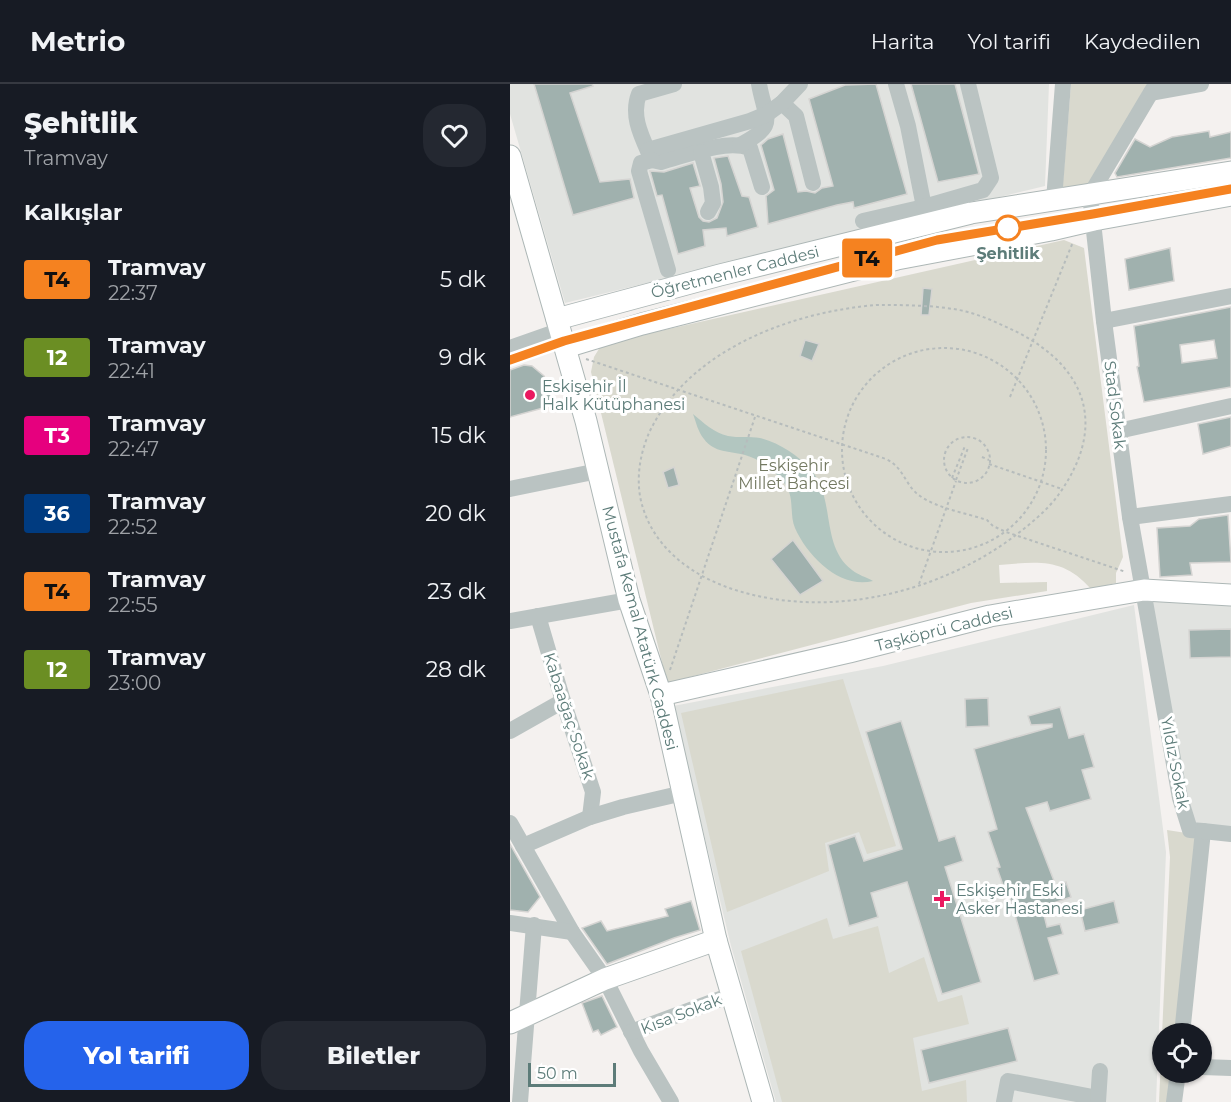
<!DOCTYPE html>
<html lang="tr">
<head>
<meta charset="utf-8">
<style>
	:root { --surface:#171b24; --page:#242831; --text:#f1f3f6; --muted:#9ea1a6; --line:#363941; --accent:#2563eb }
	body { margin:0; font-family:Montserrat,sans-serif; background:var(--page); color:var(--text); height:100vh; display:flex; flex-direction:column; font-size:22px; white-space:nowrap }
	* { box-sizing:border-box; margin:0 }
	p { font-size:20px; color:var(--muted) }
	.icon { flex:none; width:33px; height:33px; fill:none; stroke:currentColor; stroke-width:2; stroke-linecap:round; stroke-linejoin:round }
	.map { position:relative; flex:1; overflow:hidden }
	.side { display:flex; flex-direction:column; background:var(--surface); width:510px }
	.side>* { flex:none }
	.badge { padding:0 12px; border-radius:4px; font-size:21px; line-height:39px }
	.tools { position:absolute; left:642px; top:939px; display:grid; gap:12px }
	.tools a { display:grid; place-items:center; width:60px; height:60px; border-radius:50%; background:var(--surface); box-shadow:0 2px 4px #0004; font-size:30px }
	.scale { position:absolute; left:18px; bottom:15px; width:88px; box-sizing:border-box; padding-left:6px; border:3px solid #5d7c79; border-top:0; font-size:16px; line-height:21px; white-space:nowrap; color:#5d7c79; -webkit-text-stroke:4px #fff; paint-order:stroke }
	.map>.badge { position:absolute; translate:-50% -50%; box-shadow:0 0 0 3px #fff }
	h2 { padding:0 24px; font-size:22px; line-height:54px }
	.round { display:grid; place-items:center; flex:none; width:63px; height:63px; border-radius:24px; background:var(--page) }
	.headline { display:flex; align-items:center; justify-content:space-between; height:102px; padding:0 24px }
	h1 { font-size:28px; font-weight:800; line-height:45px }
	.cta { display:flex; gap:12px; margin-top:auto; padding:12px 24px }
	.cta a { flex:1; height:69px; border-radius:24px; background:var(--accent); color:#fff; font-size:24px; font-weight:800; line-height:69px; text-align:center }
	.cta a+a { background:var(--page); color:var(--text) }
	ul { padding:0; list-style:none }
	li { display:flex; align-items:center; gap:18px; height:78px; padding:0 24px }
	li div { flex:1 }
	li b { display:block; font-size:22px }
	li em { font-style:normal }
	li .badge { min-width:66px; font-weight:700; text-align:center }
	header { display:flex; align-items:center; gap:36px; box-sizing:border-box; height:84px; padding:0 30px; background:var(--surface); border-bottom:2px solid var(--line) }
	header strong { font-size:28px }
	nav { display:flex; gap:33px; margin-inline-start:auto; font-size:21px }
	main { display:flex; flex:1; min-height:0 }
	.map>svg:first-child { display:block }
	.built { fill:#e1e3e0 }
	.green { fill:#d9d9ce }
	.water { fill:#b2c6c0 }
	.building { fill:#a0b1ae; stroke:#d5d4d2; stroke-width:1.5; fill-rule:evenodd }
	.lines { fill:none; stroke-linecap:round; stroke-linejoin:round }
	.major-casing { stroke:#adb7b6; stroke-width:23 }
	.path { stroke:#b6bcbc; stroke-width:2; stroke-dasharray:3 3; stroke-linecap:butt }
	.minor { stroke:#bac3c2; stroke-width:16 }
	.major { stroke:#fff; stroke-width:21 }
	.tram { stroke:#99a8a6; stroke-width:1.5 }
	.line-casing { stroke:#fff; stroke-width:14 }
	.line { stroke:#f58220; stroke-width:9 }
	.stop-dot { fill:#fff; stroke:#f58220; stroke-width:3 }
	.poi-dot { fill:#ea1960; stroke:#fff; stroke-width:2 }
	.labels { text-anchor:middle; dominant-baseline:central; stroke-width:6; stroke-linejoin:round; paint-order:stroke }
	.stop-label { font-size:16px; font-weight:bold; fill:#5d7c79; stroke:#fff }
	.street-label { font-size:16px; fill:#5d7c79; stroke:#fff }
	.poi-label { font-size:16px; fill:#5d7c79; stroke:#fff; text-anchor:start }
	.park-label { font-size:16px; fill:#737961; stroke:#fff }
</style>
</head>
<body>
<header>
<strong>Metrio</strong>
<nav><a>Harita</a><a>Yol tarifi</a><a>Kaydedilen</a></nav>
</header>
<main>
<section class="side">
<div class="headline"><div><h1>Şehitlik</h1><p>Tramvay</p></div><a class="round"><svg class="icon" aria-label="heart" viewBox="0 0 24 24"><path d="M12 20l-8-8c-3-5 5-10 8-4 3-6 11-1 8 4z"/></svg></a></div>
<h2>Kalkışlar</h2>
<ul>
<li><span class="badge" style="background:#f58220;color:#111">T4</span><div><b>Tramvay</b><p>22:37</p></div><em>5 dk</em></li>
<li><span class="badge" style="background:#6b8e23;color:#fff">12</span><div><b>Tramvay</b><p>22:41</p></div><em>9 dk</em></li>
<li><span class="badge" style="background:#e6007e;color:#fff">T3</span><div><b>Tramvay</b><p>22:47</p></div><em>15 dk</em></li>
<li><span class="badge" style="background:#003b80;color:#fff">36</span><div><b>Tramvay</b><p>22:52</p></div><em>20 dk</em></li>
<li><span class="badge" style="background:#f58220;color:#111">T4</span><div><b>Tramvay</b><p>22:55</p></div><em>23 dk</em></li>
<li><span class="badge" style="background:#6b8e23;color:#fff">12</span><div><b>Tramvay</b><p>23:00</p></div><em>28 dk</em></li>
</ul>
<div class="cta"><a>Yol tarifi</a><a>Biletler</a></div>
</section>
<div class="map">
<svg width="721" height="1018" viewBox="0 0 721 1018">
	<rect width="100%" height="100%" fill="#f4f1ef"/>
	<!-- built -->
	<g class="built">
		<polygon points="0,0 539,0 535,102 55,219 0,30"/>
		<polygon points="640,513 721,519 721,744 684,739 674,711"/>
		<polygon points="624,521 656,768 646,1018 266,1018 221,862 163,622 373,582"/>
	</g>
	<!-- green -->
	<g class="green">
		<polygon points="561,0 637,0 578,103 552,108"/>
		<path d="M 554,156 L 574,164 L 613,473 L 606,489 L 606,499 L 581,505 C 553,473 527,478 489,481 L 490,499 L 537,498 L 537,507 L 461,519 L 157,599 L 81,288 L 84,273 L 92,260 Z"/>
		<polygon points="333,595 386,762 357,770 349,748 315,759 319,787 217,828 171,629"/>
		<polygon points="657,746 689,751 665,949 652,950 652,988 660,989 657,1018 649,1018 660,773"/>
		<polygon points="317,834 323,855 368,842 379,889 414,873 428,918 452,911 459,940 403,954 412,1007 456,996 457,1018 272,1018 231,867"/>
	</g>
	<!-- water -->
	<path class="water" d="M 183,330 C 194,339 204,349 218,352 C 228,354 240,352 250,354 C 269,359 288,371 301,386 C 326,414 310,462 342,486 C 348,491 356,493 363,497 C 330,505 298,473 285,444 C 279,430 285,414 275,400 C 265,387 252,376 235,371 C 220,367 204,369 194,355 C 188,348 186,338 183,330 Z"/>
	<!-- building -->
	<g class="building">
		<polygon points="24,0 82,0 83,2 60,9 90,98 120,95 124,114 63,131"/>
		<polygon points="366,0 397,110 344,124 343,118 327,121 258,140 256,112 264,106 251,61 258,55 273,50 288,108 296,107 305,109 312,104 323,102 299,15 335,1"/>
		<polygon points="401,0 445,0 469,90 428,98"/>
		<polygon points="699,47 700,53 721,48 721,74 607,93 605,89 625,55 640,63 662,53"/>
		<polygon points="218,72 232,112 239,113 248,143 217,152 216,144 193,146 195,162 168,170 152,111 147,112 140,87 154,88 183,79 190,102 180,104 189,133 193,137 199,138 207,134 213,118 211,100 204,74"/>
		<polygon points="660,164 664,197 619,206 615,175"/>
		<polygon points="413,204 422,205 419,231 411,231"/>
		<path d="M 721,223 L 721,303 L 634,318 L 627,283 L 629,282 L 624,242 ZM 704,256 L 707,274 L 672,279 L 670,261 Z"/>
		<polygon points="295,256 309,260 302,277 290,272"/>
		<polygon points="14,281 22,282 34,292 44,321 0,333 0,286"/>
		<polygon points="721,333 721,362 693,370 688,340"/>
		<polygon points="164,383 169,401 158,404 153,388"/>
		<polygon points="718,431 721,478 680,479 682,491 650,493 647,444 680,442 689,435"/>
		<polygon points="283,456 313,497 290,511 261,475"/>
		<polygon points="721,545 721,573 680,574 679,546"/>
		<polygon points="478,614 479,642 456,643 455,615"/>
		<polygon points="550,623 559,654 574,650 584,683 572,686 581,715 540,727 537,718 516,724 546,802 556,798 561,813 532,823 537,843 550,840 553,850 538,854 549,890 524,897 497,803 494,804 487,784 490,783 478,748 487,745 464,665 542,643 542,640 521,641 518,632"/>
		<polygon points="391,637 429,757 445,752 453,777 435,783 471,898 432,910 397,798 361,809 368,833 339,842 318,761 345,752 354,777 392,765 356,648"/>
		<polygon points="0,760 30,813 18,828 0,826"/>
		<polygon points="181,817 190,846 164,854 97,880 72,844 91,837 97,847 158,832 155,825"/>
		<polygon points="604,817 609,839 575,847 570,826"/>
		<polygon points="92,912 107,943 91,951 88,946 83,948 72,919"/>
		<polygon points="498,944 507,977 419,999 411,966"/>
	</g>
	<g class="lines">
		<defs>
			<g id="major">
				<polyline points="0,72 76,337 119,516 151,611 206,856 253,1018"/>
				<polyline points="47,235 210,191 461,129 721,88"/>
				<polyline points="56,263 132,240 387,175 541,146 584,136 721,111"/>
				<polyline points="151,611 339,568 480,532 634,506 721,511"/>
				<polyline points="0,939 95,895 206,856"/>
			</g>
		</defs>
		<!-- major casing -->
		<use href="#major" class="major-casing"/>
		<!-- path -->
		<g class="path">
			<path d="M 366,221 C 393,221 422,221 449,226 C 470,230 490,240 509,249 C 579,286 596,344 549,410 C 537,427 519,441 502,454 C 427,509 322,534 232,508 C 189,496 147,469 133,424 C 125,400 129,372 139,349 C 178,266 281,228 366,221 Z"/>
			<circle cx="434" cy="366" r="102"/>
			<path d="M 76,275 L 376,375 C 394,383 395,402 410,412 C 429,425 456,429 477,436 L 483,442 L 496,448 L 616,488"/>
			<polyline points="500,313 563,158"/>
			<circle cx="457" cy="376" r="23"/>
			<polyline points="472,373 479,376"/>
			<polyline points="479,380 552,405"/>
			<polyline points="442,394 455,362"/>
			<polyline points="446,396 458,364"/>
			<polyline points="409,500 446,397"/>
			<polyline points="160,586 245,333"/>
		</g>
		<!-- minor -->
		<g class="minor">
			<path d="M 164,0 L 129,10 C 120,33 133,55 142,76 L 151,78 C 177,71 215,55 240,64 L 252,103"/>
			<polyline points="646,0 580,111 594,237 620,433 670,714 680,746 693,747 672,950"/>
			<polyline points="641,9 691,0"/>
			<polyline points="272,19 286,32 303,99"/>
			<path d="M 230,61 C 269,41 255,35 249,0"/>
			<polyline points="138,66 240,37 257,30 272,19 290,0"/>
			<polyline points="191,68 201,103 203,119 198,128"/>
			<polyline points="142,76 131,79 129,87 158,186"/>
			<polyline points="544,116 553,0"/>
			<polyline points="353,137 414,123 398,42 386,0"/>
			<polyline points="418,140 414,123 473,106 481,94 458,0"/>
			<polyline points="594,237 721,212"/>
			<polyline points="0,264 51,246"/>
			<polyline points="608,347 721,322"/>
			<polyline points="0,405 88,387"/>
			<polyline points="620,433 721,420"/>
			<polyline points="28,532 53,617 83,708 80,733"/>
			<polyline points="0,537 119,516"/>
			<polyline points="0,647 53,617"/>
			<polyline points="0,739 62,848 95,895 131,967 161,1018"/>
			<polyline points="693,747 721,750"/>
			<polyline points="13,762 80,733 113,723 173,709"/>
			<polyline points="0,839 62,848"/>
			<polyline points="121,948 221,911"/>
			<polyline points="692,983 721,984"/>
			<polyline points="10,1018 24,841"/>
			<polyline points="494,1018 498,997 588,1014"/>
			<polyline points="588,1018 590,987"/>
			<polyline points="664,1018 668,988"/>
		</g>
		<!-- major -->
		<use href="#major" class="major"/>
		<!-- tram -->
		<polyline class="tram" points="0,276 54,257 427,156 583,130 721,105"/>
	</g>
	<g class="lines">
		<defs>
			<polyline id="line" points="0,276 54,257 427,156 583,130 721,105"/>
		</defs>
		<!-- line casing -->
		<use href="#line" class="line-casing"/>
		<!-- line -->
		<use href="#line" class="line"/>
	</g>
	<!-- markers -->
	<circle class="stop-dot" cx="498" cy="144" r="12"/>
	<g class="poi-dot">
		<circle cx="20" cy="311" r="6"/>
		<path d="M429 806h6v6h6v6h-6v6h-6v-6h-6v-6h6z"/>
	</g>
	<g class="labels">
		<!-- stop labels -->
		<g class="stop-label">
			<text x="498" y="169">Şehitlik</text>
		</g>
		<!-- street labels -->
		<g class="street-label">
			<text transform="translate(225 188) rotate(-14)">Öğretmenler Caddesi</text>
			<text transform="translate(605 321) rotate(83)">Stad Sokak</text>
			<text transform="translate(130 544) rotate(75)">Mustafa Kemal Atatürk Caddesi</text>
			<text transform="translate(434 545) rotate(-14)">Taşköprü Caddesi</text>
			<text transform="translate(59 632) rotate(72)">Kabaağaç Sokak</text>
			<text transform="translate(665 679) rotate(79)">Yıldız Sokak</text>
			<text transform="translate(171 930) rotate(-21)">Kısa Sokak</text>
		</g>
		<!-- poi labels -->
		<g class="poi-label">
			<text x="32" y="302">Eskişehir İl<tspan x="32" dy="18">Halk Kütüphanesi</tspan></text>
			<text x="446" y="806">Eskişehir Eski<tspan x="446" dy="18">Asker Hastanesi</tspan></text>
		</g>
		<!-- park labels -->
		<g class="park-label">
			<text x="284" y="381">Eskişehir<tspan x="284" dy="18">Millet Bahçesi</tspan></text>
		</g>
	</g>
</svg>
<div class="tools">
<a><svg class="icon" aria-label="locate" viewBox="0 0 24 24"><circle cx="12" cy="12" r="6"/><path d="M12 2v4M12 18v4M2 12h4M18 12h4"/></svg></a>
</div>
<div class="scale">50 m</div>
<b class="badge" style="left:357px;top:174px;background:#f58220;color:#111">T4</b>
</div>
</main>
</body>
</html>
